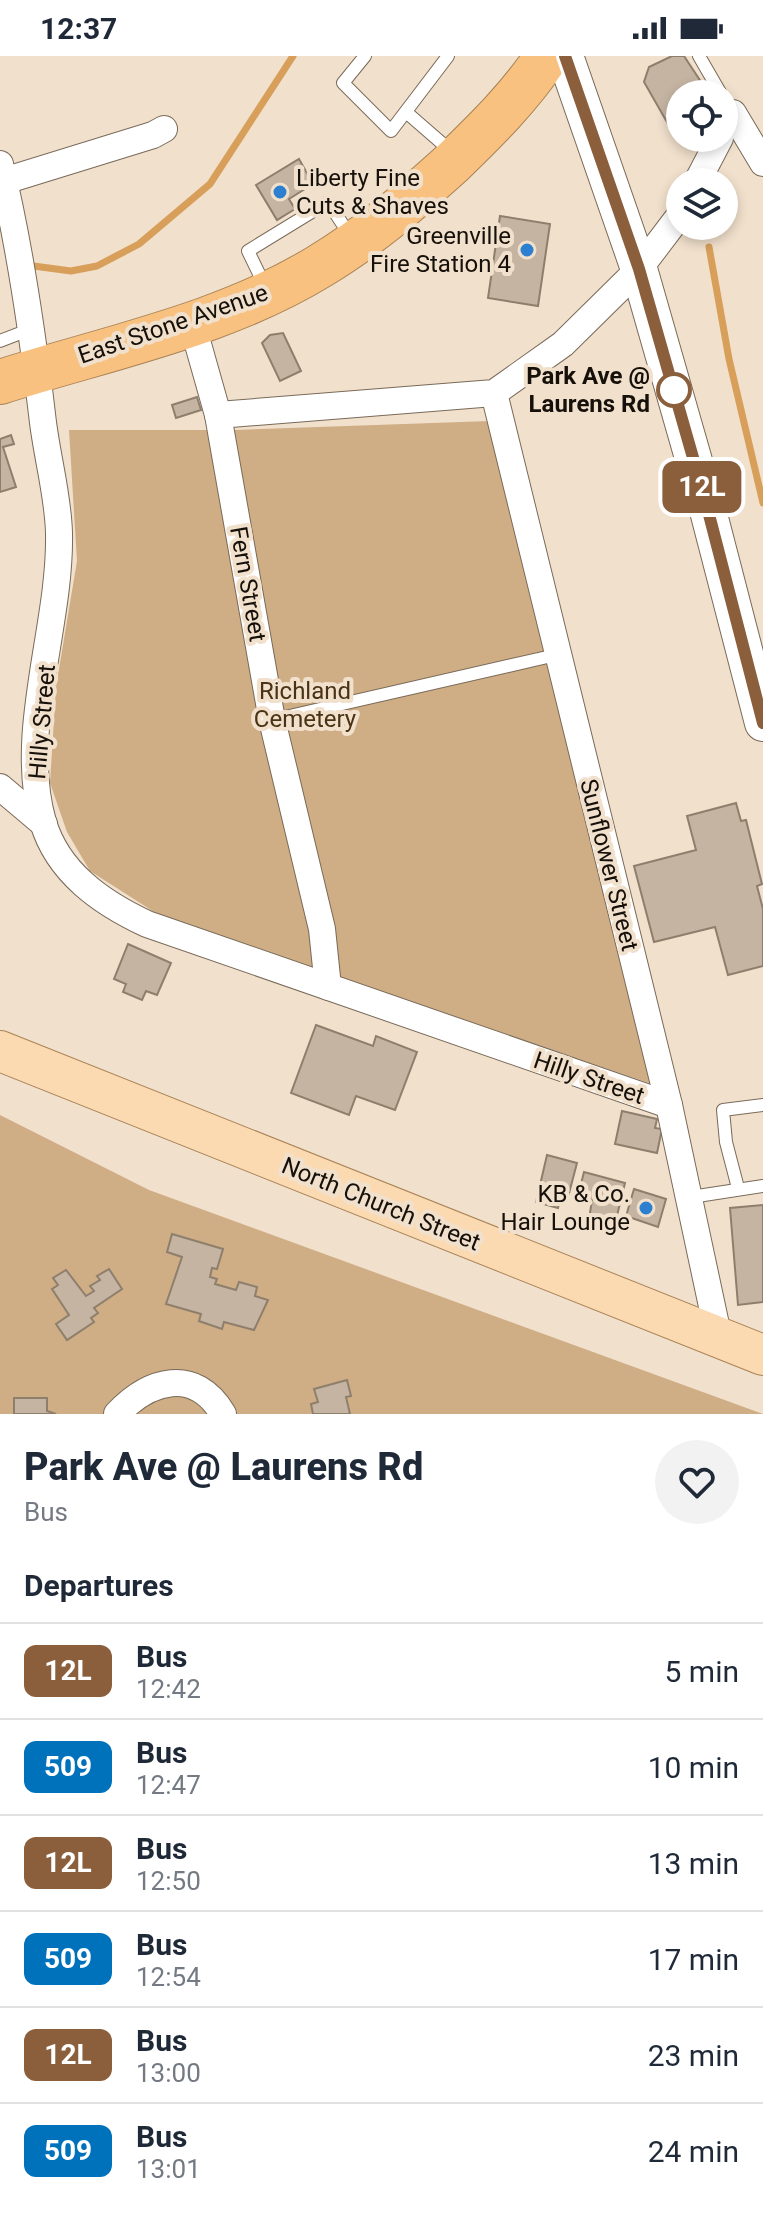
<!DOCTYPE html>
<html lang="en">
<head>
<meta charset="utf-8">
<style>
	:root { --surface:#fff; --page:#f2f2f3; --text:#1f2937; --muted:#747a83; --line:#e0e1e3 }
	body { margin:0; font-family:Roboto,sans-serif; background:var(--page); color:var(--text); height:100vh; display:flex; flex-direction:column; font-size:30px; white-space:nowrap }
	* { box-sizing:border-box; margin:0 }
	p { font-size:26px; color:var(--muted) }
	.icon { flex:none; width:44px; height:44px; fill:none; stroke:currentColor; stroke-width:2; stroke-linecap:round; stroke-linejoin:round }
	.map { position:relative; height:1358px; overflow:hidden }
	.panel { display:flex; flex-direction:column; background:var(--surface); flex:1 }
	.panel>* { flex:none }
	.badge { padding:0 16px; border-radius:12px; font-size:28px; line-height:52px }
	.controls { position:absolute; left:666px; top:24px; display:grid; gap:16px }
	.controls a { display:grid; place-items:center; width:72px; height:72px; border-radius:50%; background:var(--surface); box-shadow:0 4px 12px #0003; font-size:40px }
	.map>.badge { position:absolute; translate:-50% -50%; box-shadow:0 0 0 4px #fff }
	h2 { padding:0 24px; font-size:30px; line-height:72px }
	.round { display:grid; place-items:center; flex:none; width:84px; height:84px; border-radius:42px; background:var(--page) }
	.summary { display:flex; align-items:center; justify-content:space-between; height:136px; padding:0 24px }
	h1 { font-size:38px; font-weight:800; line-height:60px }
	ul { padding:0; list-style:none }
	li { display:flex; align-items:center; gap:24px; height:96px; padding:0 24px; border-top:2px solid var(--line) }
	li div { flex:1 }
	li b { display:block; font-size:30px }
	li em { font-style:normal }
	li .badge { min-width:88px; font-weight:700; text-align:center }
	.status { display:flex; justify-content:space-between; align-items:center; height:56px; padding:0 40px; background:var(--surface); direction:ltr }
	.status svg { height:22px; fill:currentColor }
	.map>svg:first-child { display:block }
	.green { fill:#cfad85 }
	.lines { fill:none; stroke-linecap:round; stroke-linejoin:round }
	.stream { stroke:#d79f59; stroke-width:7 }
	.building { fill:#c5b4a2; stroke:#8e7f6d; stroke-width:2 }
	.lane-casing { stroke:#796a59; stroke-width:14 }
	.street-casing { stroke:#796a59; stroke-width:28 }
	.secondary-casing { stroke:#796a59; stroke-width:38 }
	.primary-casing { stroke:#a98356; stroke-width:42 }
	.highway-casing { stroke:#a98356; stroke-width:46 }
	.lane { stroke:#fff; stroke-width:12 }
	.street { stroke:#fff; stroke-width:26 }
	.secondary { stroke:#fff; stroke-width:36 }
	.primary { stroke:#fbdab2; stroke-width:40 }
	.highway { stroke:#f8c17f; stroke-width:44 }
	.line-casing { stroke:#fff; stroke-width:18 }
	.line { stroke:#8b5e3c; stroke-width:12 }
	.poi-dot { fill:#2d80cf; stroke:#f1e0cc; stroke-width:3 }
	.stop-dot { fill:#fff; stroke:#8b5e3c; stroke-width:4 }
	.labels { text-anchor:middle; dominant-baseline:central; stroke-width:8; stroke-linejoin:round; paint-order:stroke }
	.poi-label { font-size:24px; fill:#16100a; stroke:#f1e0cc; text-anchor:end }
	.street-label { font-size:24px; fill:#16100a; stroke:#f1e0cc }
	.stop-label { font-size:24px; font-weight:bold; fill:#16100a; stroke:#f1e0cc; text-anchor:end }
	.park-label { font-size:24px; fill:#4a3214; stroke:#f1e0cc }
</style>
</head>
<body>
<div class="status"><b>12:37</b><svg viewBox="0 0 49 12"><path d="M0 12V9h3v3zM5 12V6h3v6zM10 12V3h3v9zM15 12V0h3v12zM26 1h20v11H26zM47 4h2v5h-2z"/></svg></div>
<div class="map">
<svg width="763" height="1358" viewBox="0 0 763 1358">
	<rect width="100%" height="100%" fill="#f1e0cc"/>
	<!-- green -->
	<g class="green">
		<polygon points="490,365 652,1028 159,859 90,815 67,776 50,727 56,631 77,505 69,374 235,374"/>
		<polygon points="0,1059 149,1134 763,1358 0,1358"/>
	</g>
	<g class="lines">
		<!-- stream -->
		<g class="stream">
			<polyline points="709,191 729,303 763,447"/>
			<polyline points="26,209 71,215 97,210 139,188 210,128 293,0"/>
		</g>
	</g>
	<!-- building -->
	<g class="building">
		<polygon points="672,0 684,0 709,38 680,38 680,61 668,68 644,26 649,11"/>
		<polygon points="299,103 313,128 289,143 295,153 277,164 256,129"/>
		<polygon points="500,160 550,168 538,250 488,242"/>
		<polygon points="283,277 301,315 280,325 262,287 270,279"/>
		<polygon points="197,341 201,354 176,362 172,349"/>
		<polygon points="11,379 14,388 3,391 16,431 0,436 0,383"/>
		<polygon points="736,747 741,765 746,764 762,828 757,830 763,853 763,910 728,919 715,871 654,886 634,810 696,794 687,760"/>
		<polygon points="128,888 171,907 157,939 146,935 142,944 123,936 126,928 114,923"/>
		<polygon points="316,969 373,990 376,980 417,996 395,1054 356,1040 349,1059 291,1037"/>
		<polygon points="622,1055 657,1063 655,1072 662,1073 657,1097 615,1088"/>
		<polygon points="547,1099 577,1107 567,1145 560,1143 558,1152 536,1146"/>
		<polygon points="584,1116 625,1127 613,1176 588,1170 592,1144 578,1140"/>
		<polygon points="634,1133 666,1143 658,1171 626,1160"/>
		<polygon points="763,1149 763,1246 738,1249 730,1152"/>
		<polygon points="172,1178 223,1193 217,1213 212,1212 210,1221 217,1223 215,1228 236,1234 239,1226 257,1231 255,1240 268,1244 254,1274 224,1266 222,1273 199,1265 201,1258 166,1248 182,1201 167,1196"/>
		<polygon points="109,1213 122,1233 94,1252 98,1257 91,1262 94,1266 67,1284 56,1268 69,1259 52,1233 58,1229 53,1222 66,1214 86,1240 94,1235 90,1230 100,1224 97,1220"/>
		<polygon points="347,1324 351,1340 346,1341 350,1358 313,1358 311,1348 318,1346 314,1333"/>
		<polygon points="14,1342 47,1342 47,1355 56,1358 14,1358"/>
	</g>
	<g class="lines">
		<defs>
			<g id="lane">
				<polyline points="365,0 343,27 391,75 448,0"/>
				<polyline points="699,0 721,38"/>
				<polyline points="406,56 452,96"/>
				<polyline points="265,230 248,195 328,146 351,181"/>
				<polyline points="0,285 31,273"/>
				<polyline points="272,664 556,599"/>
				<polyline points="738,1132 726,1086 723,1054 763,1049"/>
				<polyline points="691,1141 763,1130"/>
			</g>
			<g id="street">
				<polyline points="733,57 763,107"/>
				<path d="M 0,108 C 20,190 32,274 42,358 C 46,398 58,437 59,477 C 61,570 17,676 43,766 C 58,817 102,847 147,868 L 669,1049"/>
				<polyline points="4,125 153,79 164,73"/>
				<polyline points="697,126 720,82"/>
				<polyline points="192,267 218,359 272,664 322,873 328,931"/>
				<polyline points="494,337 669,1049 719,1283"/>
				<polyline points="218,359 494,337 563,288 639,213 680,159"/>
				<polyline points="0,731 44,768"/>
				<path d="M 117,1358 C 149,1324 195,1310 223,1358"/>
			</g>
			<polyline id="secondary" points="565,0 639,213 706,447 763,667"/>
			<polyline id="primary" points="0,995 763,1299"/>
			<path id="highway" d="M 0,326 C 107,292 224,269 320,210 C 368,181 409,146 450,109 C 486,74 519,42 547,0"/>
		</defs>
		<!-- lane casing -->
		<use href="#lane" class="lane-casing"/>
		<!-- street casing -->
		<use href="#street" class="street-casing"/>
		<!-- secondary casing -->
		<use href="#secondary" class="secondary-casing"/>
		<!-- primary casing -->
		<use href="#primary" class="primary-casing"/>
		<!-- highway casing -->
		<use href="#highway" class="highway-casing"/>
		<!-- lane -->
		<use href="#lane" class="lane"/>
		<!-- street -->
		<use href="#street" class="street"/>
		<!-- secondary -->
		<use href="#secondary" class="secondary"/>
		<!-- primary -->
		<use href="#primary" class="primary"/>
		<!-- highway -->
		<use href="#highway" class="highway"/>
	</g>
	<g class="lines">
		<defs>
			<polyline id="line" points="565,0 639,213 706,447 763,667"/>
		</defs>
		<!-- line casing -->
		<use href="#line" class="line-casing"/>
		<!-- line -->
		<use href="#line" class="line"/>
	</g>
	<!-- markers -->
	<g class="poi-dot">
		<circle cx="280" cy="136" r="8"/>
		<circle cx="527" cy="194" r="8"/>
		<circle cx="646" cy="1152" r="8"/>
	</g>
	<circle class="stop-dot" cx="674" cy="334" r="16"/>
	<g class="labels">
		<!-- poi labels -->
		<g class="poi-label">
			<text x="296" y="122" text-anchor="start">Liberty Fine<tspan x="296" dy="28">Cuts &amp; Shaves</tspan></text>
			<text x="511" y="180">Greenville<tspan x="511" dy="28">Fire Station 4</tspan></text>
			<text x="630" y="1138">KB &amp; Co.<tspan x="630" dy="28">Hair Lounge</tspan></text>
		</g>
		<!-- street labels -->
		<g class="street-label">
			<text transform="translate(173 268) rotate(-19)">East Stone Avenue</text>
			<text transform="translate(248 528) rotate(80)">Fern Street</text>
			<text transform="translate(42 666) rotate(-85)">Hilly Street</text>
			<text transform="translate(609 809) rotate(76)">Sunflower Street</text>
			<text transform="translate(589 1022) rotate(19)">Hilly Street</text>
			<text transform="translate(381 1148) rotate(22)">North Church Street</text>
		</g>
		<!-- stop labels -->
		<g class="stop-label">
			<text x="650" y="320">Park Ave @<tspan x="650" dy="28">Laurens Rd</tspan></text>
		</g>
		<!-- park labels -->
		<g class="park-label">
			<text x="305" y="635">Richland<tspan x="305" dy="28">Cemetery</tspan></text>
		</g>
	</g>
</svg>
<div class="controls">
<a><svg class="icon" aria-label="locate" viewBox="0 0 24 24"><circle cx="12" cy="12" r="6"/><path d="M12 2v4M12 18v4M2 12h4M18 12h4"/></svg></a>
<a><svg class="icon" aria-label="layers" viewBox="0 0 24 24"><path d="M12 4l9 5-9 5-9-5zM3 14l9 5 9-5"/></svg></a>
</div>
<b class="badge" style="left:702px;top:431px;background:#8b5e3c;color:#fff">12L</b>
</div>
<section class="panel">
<div class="summary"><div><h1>Park Ave @ Laurens Rd</h1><p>Bus</p></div><a class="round"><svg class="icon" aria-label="heart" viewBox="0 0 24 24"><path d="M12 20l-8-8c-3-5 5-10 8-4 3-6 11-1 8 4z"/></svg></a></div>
<h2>Departures</h2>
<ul>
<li><span class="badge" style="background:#8b5e3c;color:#fff">12L</span><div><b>Bus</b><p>12:42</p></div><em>5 min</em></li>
<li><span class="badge" style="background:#0072bc;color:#fff">509</span><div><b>Bus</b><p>12:47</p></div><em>10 min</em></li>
<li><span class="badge" style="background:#8b5e3c;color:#fff">12L</span><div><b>Bus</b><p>12:50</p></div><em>13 min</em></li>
<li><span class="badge" style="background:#0072bc;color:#fff">509</span><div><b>Bus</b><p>12:54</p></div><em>17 min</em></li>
<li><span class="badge" style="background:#8b5e3c;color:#fff">12L</span><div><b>Bus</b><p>13:00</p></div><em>23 min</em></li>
<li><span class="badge" style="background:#0072bc;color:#fff">509</span><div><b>Bus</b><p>13:01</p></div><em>24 min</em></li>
</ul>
</section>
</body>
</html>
